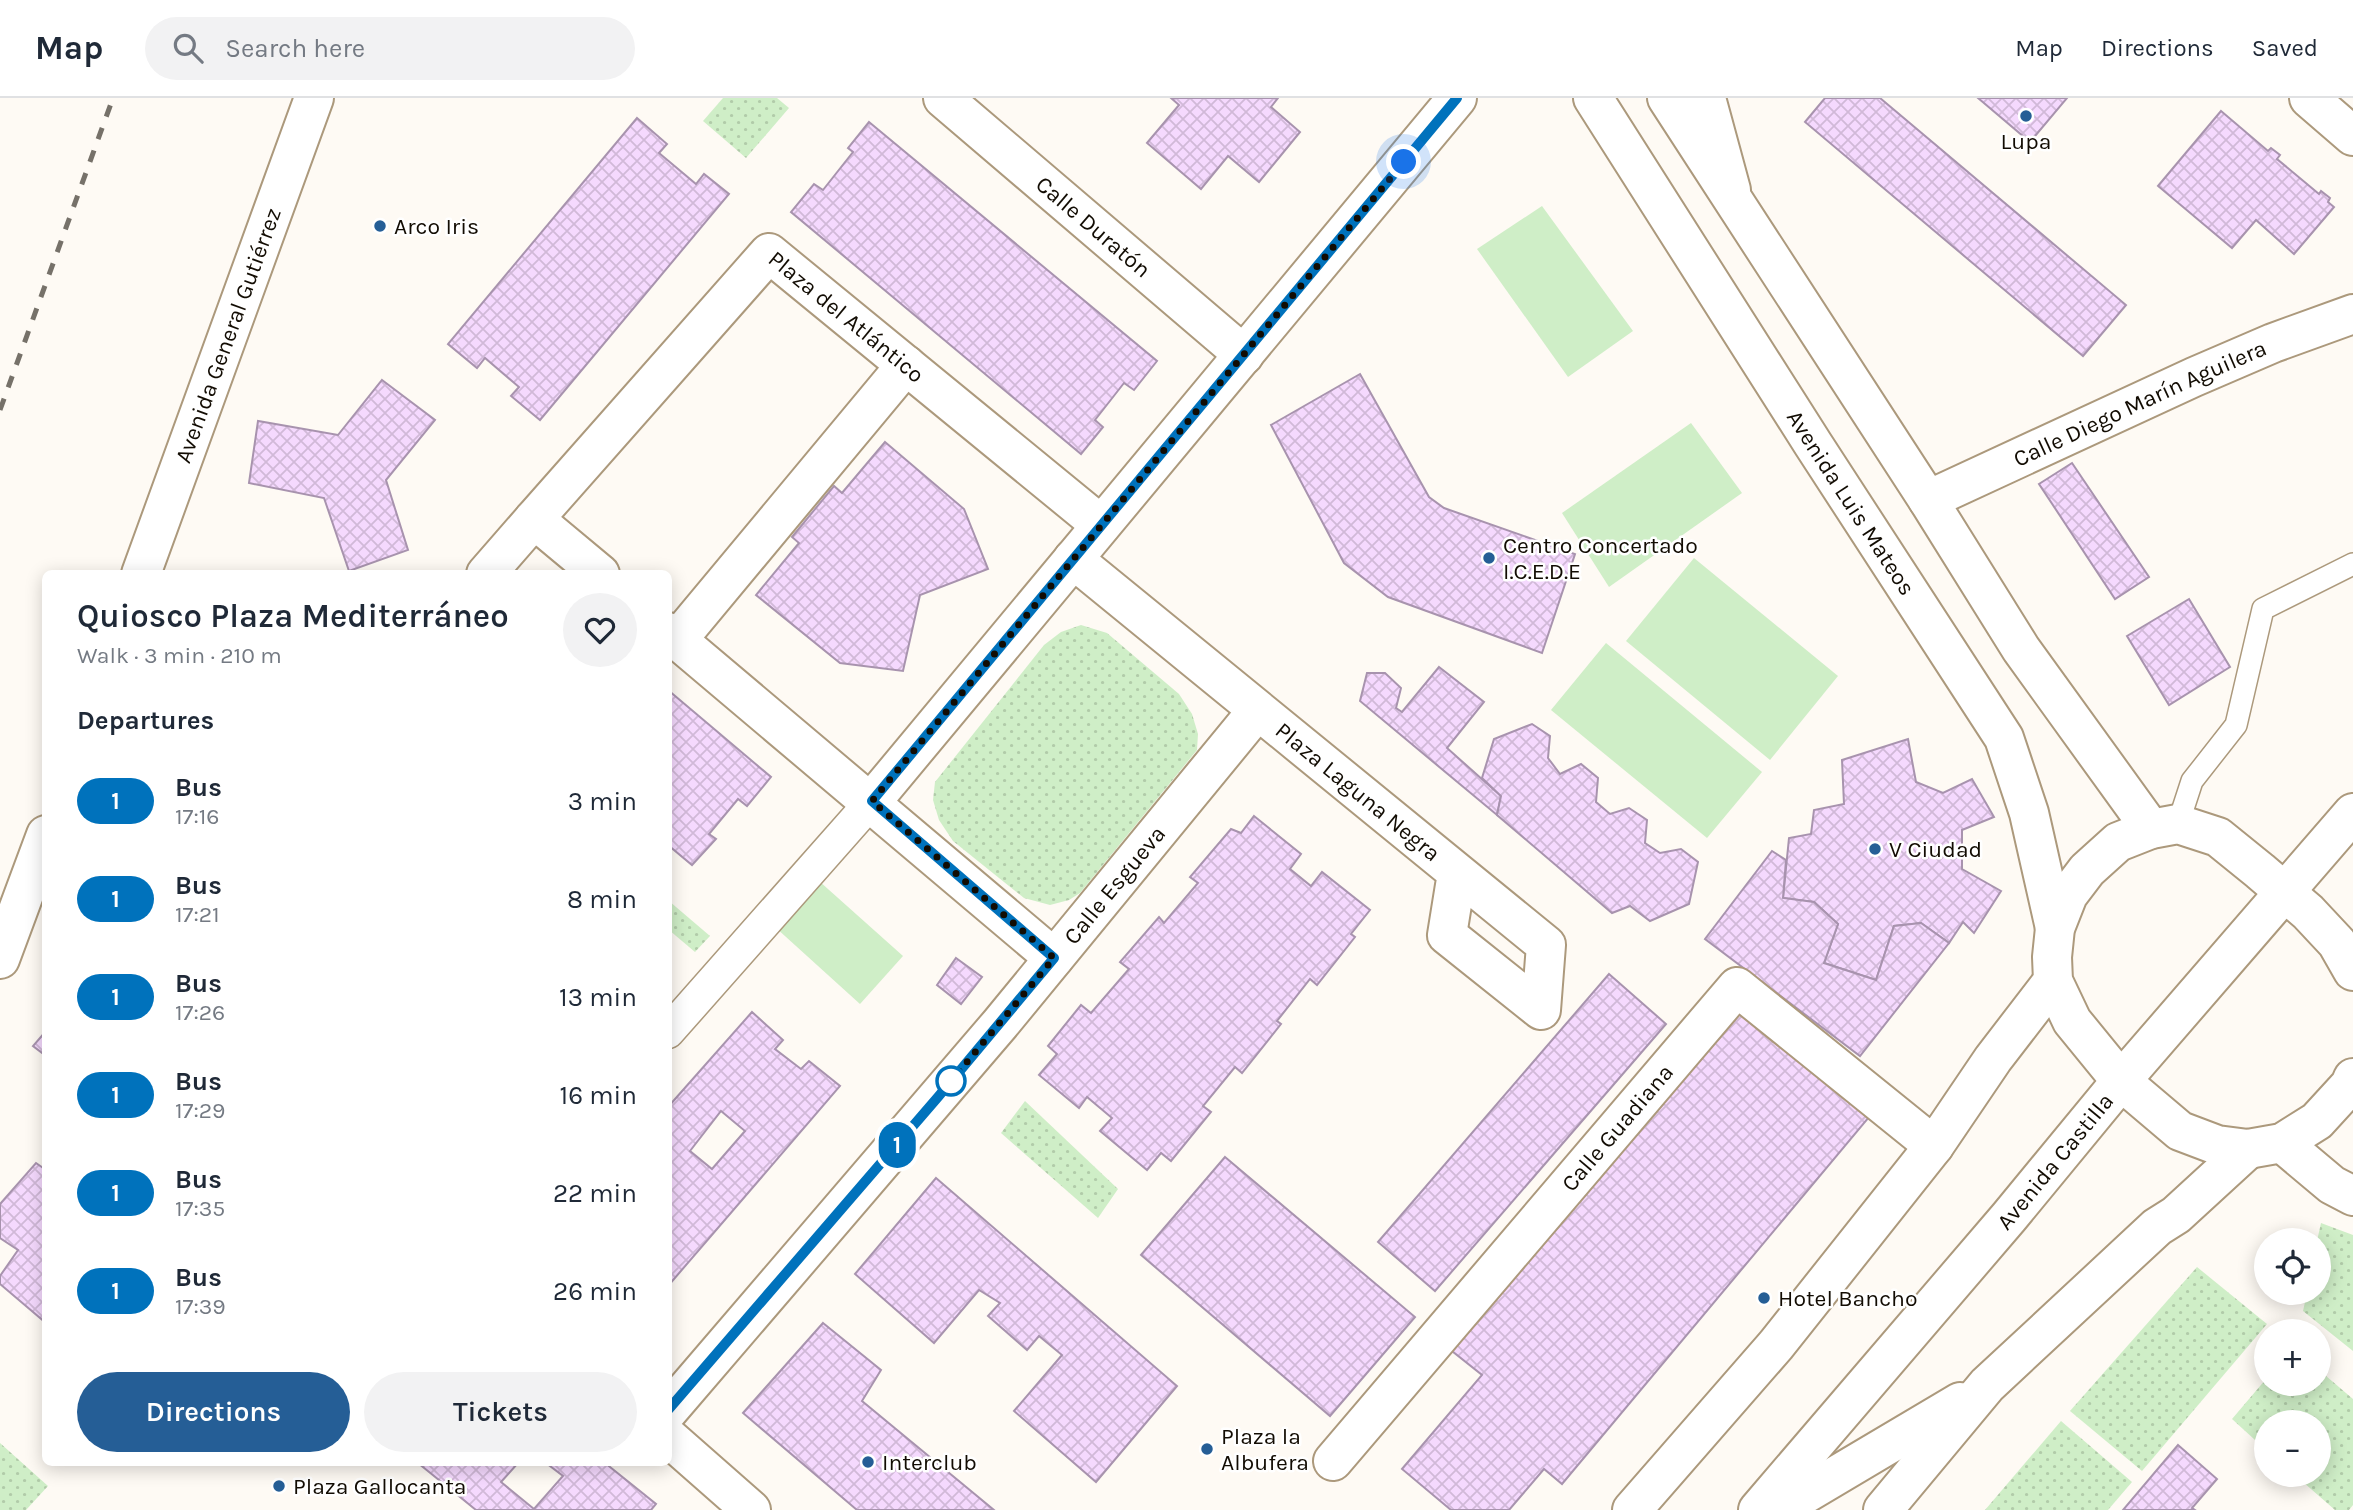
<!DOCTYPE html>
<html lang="en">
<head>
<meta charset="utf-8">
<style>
	:root { --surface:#fff; --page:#f2f2f3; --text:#1f2937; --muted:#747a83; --line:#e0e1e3; --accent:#255e96 }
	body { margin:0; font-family:Karla,sans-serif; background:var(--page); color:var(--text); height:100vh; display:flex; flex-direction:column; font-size:26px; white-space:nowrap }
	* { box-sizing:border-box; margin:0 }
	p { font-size:23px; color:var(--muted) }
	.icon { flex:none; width:38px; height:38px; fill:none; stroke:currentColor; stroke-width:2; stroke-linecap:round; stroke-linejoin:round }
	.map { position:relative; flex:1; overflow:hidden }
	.details { position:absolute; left:42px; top:472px; width:630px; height:896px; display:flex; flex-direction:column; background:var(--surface); border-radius:10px; box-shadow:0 4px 18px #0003 }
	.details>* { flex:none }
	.badge { padding:0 14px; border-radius:23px; font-size:24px; line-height:46px }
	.controls { position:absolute; left:2254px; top:1130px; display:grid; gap:14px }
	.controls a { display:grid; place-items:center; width:77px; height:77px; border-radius:50%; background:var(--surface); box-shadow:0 4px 18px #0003; font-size:35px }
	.you { position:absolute; width:35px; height:35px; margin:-18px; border:5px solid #fff; border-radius:50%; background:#1a73e8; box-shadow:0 0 0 10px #1a73e833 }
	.map>.badge { position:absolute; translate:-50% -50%; box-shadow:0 0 0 4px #fff }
	h2 { padding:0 35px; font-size:26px; line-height:63px }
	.round { display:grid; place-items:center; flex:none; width:74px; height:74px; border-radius:37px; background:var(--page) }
	.head { display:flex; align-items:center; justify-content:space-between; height:119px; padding:0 35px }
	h1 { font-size:33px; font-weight:600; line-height:52px }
	.primary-button { display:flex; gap:14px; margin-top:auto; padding:14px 35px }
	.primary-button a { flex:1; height:80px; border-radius:42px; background:var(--accent); color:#fff; font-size:28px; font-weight:600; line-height:80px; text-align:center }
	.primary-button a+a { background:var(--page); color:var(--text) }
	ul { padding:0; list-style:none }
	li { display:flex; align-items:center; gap:21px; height:98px; padding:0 35px }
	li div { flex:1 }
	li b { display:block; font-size:26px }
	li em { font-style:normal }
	li .badge { min-width:77px; font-weight:700; text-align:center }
	header { display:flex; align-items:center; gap:42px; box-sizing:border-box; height:98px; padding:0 35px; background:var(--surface); border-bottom:2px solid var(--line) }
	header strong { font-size:33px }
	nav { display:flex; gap:38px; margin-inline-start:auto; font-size:24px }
	.search { width:490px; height:63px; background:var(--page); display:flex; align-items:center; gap:18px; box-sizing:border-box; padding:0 24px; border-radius:38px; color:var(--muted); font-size:26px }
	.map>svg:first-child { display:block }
	.grass { fill:#cfeec7 }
	.park { fill:url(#park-dots) }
	.building { fill:url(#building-cross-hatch); stroke:#a893ae; stroke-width:2; fill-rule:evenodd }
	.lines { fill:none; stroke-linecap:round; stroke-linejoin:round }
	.service-casing { stroke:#ac997c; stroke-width:24 }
	.pedestrian-casing { stroke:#ac997c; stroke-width:35 }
	.minor-casing { stroke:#ac997c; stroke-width:42 }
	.tertiary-casing { stroke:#ac997c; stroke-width:42 }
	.trunk-casing { stroke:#ac997c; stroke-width:42 }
	.service { stroke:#fff; stroke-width:21 }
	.pedestrian { stroke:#fff; stroke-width:32 }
	.minor { stroke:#fff; stroke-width:38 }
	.tertiary { stroke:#fff; stroke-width:38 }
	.trunk { stroke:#fff; stroke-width:38 }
	.rail { stroke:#767169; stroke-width:5; stroke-dasharray:12 12; stroke-linecap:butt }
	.line-casing { stroke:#fff; stroke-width:16 }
	.line { stroke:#0072bc; stroke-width:10 }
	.walk { stroke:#120c03; stroke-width:7; stroke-dasharray:0 12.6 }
	.poi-dot { fill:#255e96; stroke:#fff; stroke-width:2.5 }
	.stop-dot { fill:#fff; stroke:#0072bc; stroke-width:3.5 }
	.labels { text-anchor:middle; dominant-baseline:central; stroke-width:5; stroke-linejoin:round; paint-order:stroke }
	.poi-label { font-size:23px; fill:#120c03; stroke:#fff; text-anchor:start }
	.street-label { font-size:23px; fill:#120c03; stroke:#fff }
</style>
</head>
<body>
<header>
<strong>Map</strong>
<div class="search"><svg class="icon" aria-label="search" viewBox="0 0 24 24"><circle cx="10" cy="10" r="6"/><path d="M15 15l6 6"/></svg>Search here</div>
<nav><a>Map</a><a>Directions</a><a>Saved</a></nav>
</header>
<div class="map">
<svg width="2353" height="1412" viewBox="0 0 2353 1412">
	<defs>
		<pattern id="park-dots" width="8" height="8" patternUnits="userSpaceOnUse" patternTransform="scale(1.75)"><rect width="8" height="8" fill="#cfeec7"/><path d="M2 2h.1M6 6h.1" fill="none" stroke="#b1cba9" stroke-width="1.8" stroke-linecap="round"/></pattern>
		<pattern id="building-cross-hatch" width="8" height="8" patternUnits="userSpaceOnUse" patternTransform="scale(1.75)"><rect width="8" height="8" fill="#f5d9fe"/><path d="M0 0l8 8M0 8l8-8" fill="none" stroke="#d1b9d8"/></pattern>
	</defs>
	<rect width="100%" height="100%" fill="#fefaf4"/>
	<!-- grass -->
	<g class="grass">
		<polygon points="1542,108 1633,233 1568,279 1477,151"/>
		<polygon points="1691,325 1742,395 1609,489 1562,415"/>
		<polygon points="1694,460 1838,578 1770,662 1626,543"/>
		<polygon points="1606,545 1762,674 1707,740 1551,612"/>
		<polygon points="819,783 903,858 860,906 775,829"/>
	</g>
	<!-- park -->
	<g class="park">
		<polygon points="723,0 777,0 789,10 746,60 703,23"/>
		<polygon points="1081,527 1107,535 1179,596 1192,616 1198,636 1197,652 1080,795 1069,802 1050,807 1024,800 953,743 939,722 933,702 935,684 1044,547 1061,534"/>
		<polygon points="669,803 710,838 695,854 669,832"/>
		<polygon points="1025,1003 1118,1091 1098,1120 1001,1035"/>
		<polygon points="2321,1125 2353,1137 2353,1253 2303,1213 2307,1195 2319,1195 2317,1143"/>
		<polygon points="2197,1169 2267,1226 2142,1373 2070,1313"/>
		<polygon points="2319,1272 2353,1301 2353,1407 2349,1412 2335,1412 2295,1377 2319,1377 2319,1325 2266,1325 2266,1352 2232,1321 2266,1281 2266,1286 2319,1286"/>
		<polygon points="2061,1323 2132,1384 2108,1412 1985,1412"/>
		<polygon points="0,1345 48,1388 26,1412 0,1412"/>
	</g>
	<!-- building -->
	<g class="building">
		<polygon points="1171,0 1278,0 1271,9 1300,34 1259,84 1228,58 1201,91 1147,45 1179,7"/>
		<polygon points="1825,0 1880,0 2126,207 2083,258 1805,24"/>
		<polygon points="1978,0 2067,0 2030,44"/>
		<polygon points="2221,13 2268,53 2271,50 2280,57 2277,61 2319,96 2321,93 2330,100 2328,104 2334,109 2294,156 2256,122 2232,150 2158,88"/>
		<polygon points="637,20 667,46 659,55 696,86 704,76 729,96 540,322 511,298 519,289 485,260 477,270 448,246"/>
		<polygon points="869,24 1157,263 1134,292 1124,285 1095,322 1103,329 1081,356 791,114 814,86 823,92 853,54 848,50"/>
		<polygon points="1360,276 1429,399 1444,410 1575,456 1542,555 1388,499 1344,465 1271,327"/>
		<polygon points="382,282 435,322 386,382 408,452 349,473 324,400 249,385 258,323 338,337"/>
		<polygon points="885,344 964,411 988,471 920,497 903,573 840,565 756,497 799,445 792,439 834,388 842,395"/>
		<polygon points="2072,365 2149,479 2115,501 2039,386"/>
		<polygon points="2189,501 2230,569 2169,607 2127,538"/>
		<polygon points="1439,569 1484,604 1447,650 1501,698 1497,717 1360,603 1367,575 1385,575 1401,590 1396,610 1402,614"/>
		<polygon points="668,592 771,679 747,708 738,701 709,736 716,741 692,767 668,747"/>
		<polygon points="1532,626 1550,638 1548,660 1560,676 1581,666 1598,680 1596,704 1610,716 1629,710 1647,722 1645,745 1660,755 1681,751 1698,764 1689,806 1650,823 1630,808 1612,815 1497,717 1501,698 1482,680 1494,641"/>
		<polygon points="1908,641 1916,684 1943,695 1972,681 1994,719 1962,732 1962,771 2001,793 1974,835 1963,824 1949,845 1921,825 1894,828 1876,882 1824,865 1838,826 1814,804 1783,800 1789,740 1811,736 1814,712 1844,706 1842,662"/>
		<polygon points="1254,718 1301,756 1290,771 1311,788 1322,774 1370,812 1351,836 1355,839 1317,887 1310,881 1277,923 1281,926 1242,975 1235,969 1203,1008 1211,1014 1171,1063 1161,1055 1147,1072 1100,1033 1112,1020 1087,999 1079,1010 1039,977 1057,956 1048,948 1081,907 1091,915 1129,871 1120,864 1159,819 1164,825 1198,785 1190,779 1231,731 1241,735"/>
		<polygon points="1772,753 1786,762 1783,800 1814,804 1838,826 1824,865 1876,882 1894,828 1921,825 1949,845 1860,958 1705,841"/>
		<polygon points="956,860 982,879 961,906 937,887"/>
		<polygon points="1609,876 1666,926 1435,1193 1378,1144"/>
		<polygon points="1744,903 1875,1012 1562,1386 1544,1371 1509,1412 1451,1412 1402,1371 1482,1277 1452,1253"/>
		<path d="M 752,914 L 783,942 L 775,951 L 801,971 L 809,963 L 840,988 L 668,1188 L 668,1009 ZM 721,1013 L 745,1033 L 712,1071 L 690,1053 Z"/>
		<polygon points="46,933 46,958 33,948"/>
		<polygon points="1225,1059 1415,1219 1330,1318 1141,1157"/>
		<polygon points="36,1065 46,1072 46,1225 0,1186 0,1178 18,1152 0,1140 0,1106"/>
		<polygon points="936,1080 1177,1288 1096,1384 1014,1313 1062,1257 1039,1238 1027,1252 988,1218 1000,1205 979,1192 934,1245 855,1176"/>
		<polygon points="823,1225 881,1272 862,1303 994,1412 857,1412 743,1315"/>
		<polygon points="2178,1347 2217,1381 2192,1410 2195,1412 2123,1412"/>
		<polygon points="418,1365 518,1365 501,1384 534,1411 563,1378 546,1365 605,1365 656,1406 651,1412 476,1412"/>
	</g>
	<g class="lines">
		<defs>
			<polyline id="service" points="2178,726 2192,683 2236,627 2263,511 2353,466"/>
			<polyline id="pedestrian" points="668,934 872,703"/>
			<g id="minor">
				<path id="s1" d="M 943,0 L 1244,257"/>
				<polyline points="2309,0 2353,38"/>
				<path id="s2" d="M 1928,402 L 2194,279 L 2273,245 L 2353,216"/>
				<path id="s3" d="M 1073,461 L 1546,847 L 1541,912 L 1447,837 L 1457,775"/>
				<path id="s4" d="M 141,476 L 314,0"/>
				<polyline points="486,476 534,421"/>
				<path id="s5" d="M 600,476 L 534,421 L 769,155 L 1101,427"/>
				<polyline points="668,534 1054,860"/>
				<polyline points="678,541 906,267"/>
				<polyline points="872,703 1457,0"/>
				<polyline points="0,861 46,737"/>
				<path id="s6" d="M 668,1313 L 1000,926 L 1257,613"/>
				<polyline points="668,1339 751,1412"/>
				<path id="s7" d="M 1333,1363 L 1737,889 L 1934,1048"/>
				<polyline points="1632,1412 1776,1247 1934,1048 1993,961 2053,883"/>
				<polyline points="1778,1412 1960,1304"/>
				<polyline points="1883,1412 1987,1287 2157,1129 2176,1117 2248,1051"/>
			</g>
			<g id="tertiary">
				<polyline points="1706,0 1731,92"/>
				<path id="s8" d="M 1758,1412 L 2009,1119 L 2121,983 L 2353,715"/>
			</g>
			<g id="trunk">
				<path id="s9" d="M 1593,0 L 1813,346 L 2004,640 L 2029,715 L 2055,830"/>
				<polyline points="1667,0 1928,402 2021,551 2151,731"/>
				<polyline points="2353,873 2337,845 2308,814 2260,773 2218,739 2178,726 2151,731 2118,744 2087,772 2068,797 2055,830 2052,859 2053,883 2072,923 2121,983 2180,1033 2217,1047 2248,1051 2282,1045 2317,1023 2350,987 2353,980"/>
				<polyline points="2282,1045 2332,1087 2353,1098"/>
			</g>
		</defs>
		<!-- service casing -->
		<use href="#service" class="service-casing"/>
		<!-- pedestrian casing -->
		<use href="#pedestrian" class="pedestrian-casing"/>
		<!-- minor casing -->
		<use href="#minor" class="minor-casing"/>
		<!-- tertiary casing -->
		<use href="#tertiary" class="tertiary-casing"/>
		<!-- trunk casing -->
		<use href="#trunk" class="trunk-casing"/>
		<!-- service -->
		<use href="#service" class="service"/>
		<!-- pedestrian -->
		<use href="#pedestrian" class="pedestrian"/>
		<!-- minor -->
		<use href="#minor" class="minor"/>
		<!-- tertiary -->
		<use href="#tertiary" class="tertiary"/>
		<!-- trunk -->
		<use href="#trunk" class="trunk"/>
		<!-- rail -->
		<polyline class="rail" points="0,312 113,0"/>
	</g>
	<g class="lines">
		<defs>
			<polyline id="line" points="668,1312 938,999 1054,860 872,703 1457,0"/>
		</defs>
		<!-- line casing -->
		<use href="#line" class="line-casing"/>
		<!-- line -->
		<use href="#line" class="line"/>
		<!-- walk -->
		<polyline class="walk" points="951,983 1054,860 872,703 1404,64"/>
	</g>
	<!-- markers -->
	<g class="poi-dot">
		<circle cx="2026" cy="18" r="7"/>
		<circle cx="380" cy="128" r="7"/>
		<circle cx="1489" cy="460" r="7"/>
		<circle cx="1875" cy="751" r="7"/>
		<circle cx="1764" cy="1200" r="7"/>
		<circle cx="1207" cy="1351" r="7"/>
		<circle cx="868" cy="1364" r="7"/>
		<circle cx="279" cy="1388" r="7"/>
	</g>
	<circle class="stop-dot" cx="951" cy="983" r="14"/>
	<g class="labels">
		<!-- poi labels -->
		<g class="poi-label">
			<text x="2026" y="43" text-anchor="middle">Lupa</text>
			<text x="394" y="128">Arco Iris</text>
			<text x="1503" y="447">Centro Concertado<tspan x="1503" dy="26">I.C.E.D.E</tspan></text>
			<text x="1889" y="751">V Ciudad</text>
			<text x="1778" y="1200">Hotel Bancho</text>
			<text x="1221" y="1338">Plaza la<tspan x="1221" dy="26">Albufera</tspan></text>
			<text x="882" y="1364">Interclub</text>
			<text x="293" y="1388">Plaza Gallocanta</text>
		</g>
		<!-- street labels -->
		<g class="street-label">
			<text stroke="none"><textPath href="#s1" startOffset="198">Calle Duratón</textPath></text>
			<text stroke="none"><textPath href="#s5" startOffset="541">Plaza del Atlántico</textPath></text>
			<text stroke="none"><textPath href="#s4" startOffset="254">Avenida General Gutiérrez</textPath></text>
			<text stroke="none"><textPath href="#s2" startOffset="233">Calle Diego Marín Aguilera</textPath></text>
			<text stroke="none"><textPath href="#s9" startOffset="480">Avenida Luis Mateos</textPath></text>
			<text stroke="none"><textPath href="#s3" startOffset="368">Plaza Laguna Negra</textPath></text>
			<text stroke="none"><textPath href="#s6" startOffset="690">Calle Esgueva</textPath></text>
			<text stroke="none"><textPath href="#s7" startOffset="438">Calle Guadiana</textPath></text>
			<text stroke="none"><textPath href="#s8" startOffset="458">Avenida Castilla</textPath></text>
		</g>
	</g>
</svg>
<div class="controls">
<a><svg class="icon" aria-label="locate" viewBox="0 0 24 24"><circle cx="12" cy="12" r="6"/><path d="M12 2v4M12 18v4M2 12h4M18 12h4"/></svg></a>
<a>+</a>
<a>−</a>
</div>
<div class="you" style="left:1404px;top:64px"></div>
<b class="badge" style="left:897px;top:1047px;background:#0072bc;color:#fff">1</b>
<section class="details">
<div class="head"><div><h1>Quiosco Plaza Mediterráneo</h1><p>Walk · 3 min · 210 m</p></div><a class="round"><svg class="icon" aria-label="heart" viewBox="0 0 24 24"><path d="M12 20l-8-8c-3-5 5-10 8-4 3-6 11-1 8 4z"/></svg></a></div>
<h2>Departures</h2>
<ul>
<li><span class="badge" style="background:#0072bc;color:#fff">1</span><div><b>Bus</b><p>17:16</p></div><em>3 min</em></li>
<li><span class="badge" style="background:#0072bc;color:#fff">1</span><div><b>Bus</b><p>17:21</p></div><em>8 min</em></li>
<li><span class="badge" style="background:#0072bc;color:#fff">1</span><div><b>Bus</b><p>17:26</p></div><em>13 min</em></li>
<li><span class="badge" style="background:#0072bc;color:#fff">1</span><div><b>Bus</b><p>17:29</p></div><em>16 min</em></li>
<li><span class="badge" style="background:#0072bc;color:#fff">1</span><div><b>Bus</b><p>17:35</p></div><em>22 min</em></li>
<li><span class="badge" style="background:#0072bc;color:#fff">1</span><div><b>Bus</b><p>17:39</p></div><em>26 min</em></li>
</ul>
<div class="primary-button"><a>Directions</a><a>Tickets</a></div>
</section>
</div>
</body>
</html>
